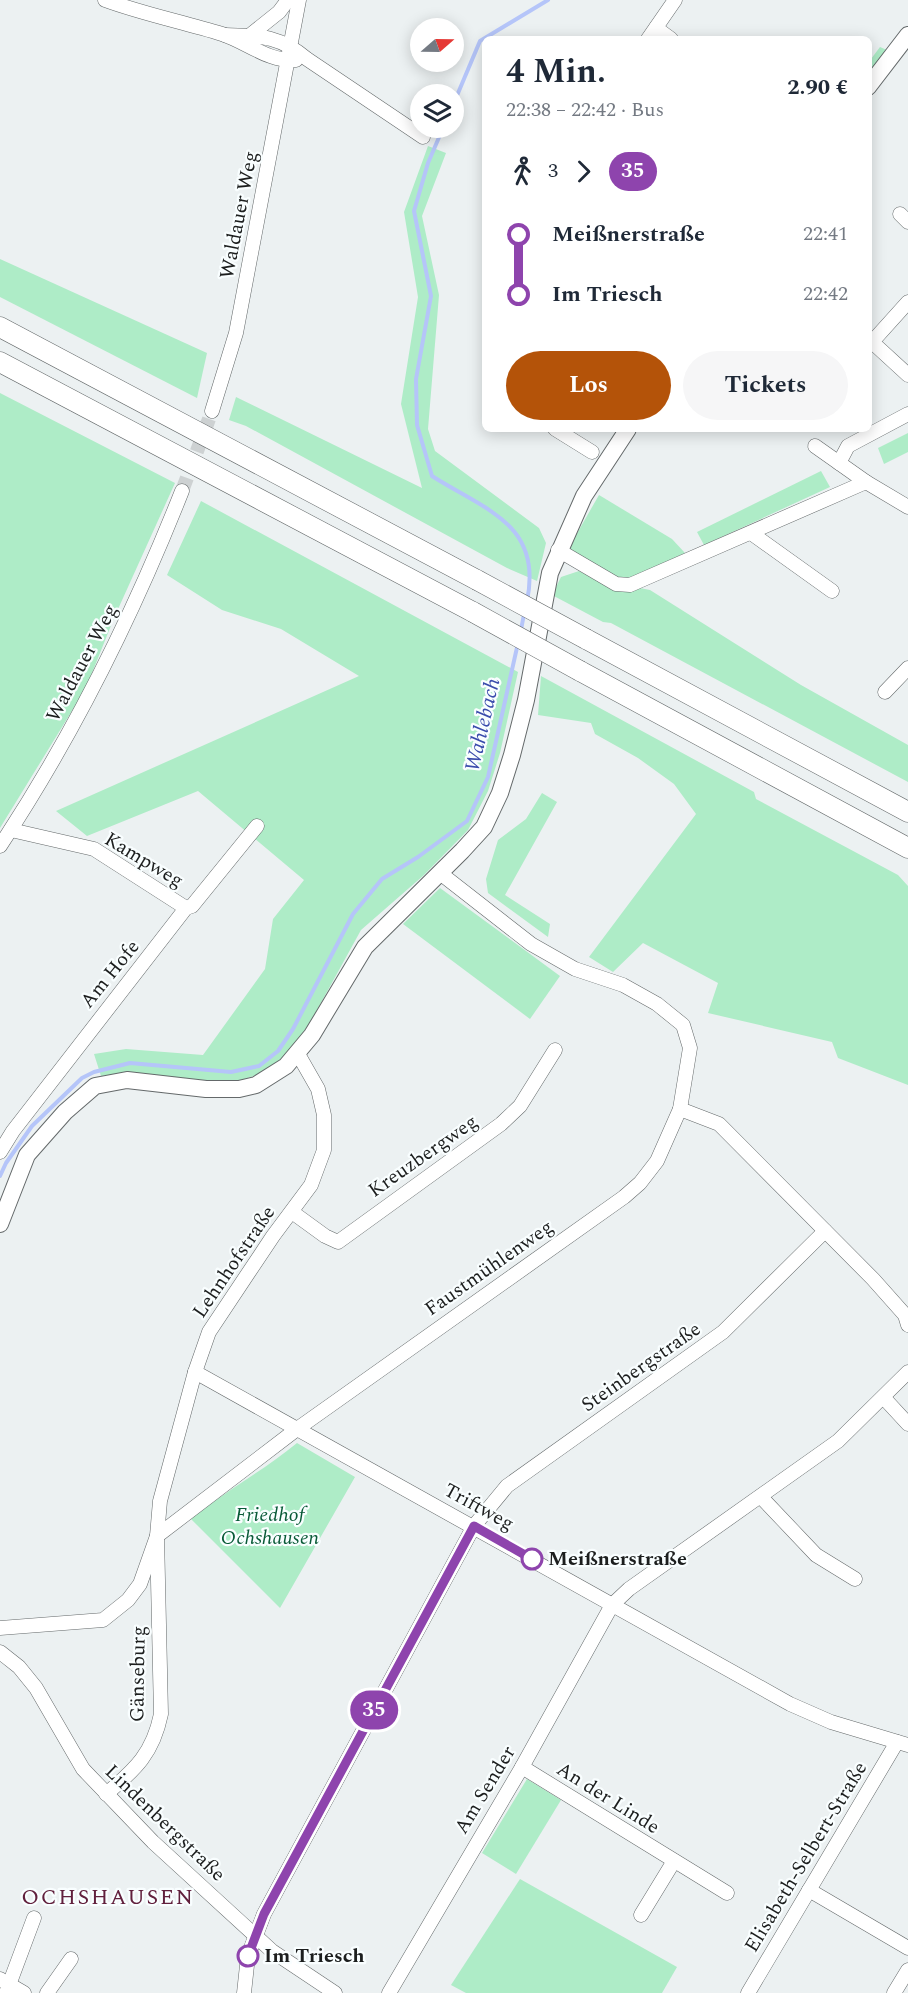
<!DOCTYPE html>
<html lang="de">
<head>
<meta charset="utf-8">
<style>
	:root { --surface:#fff; --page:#f6f6f7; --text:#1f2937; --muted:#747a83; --accent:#b45309 }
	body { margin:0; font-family:Spectral,serif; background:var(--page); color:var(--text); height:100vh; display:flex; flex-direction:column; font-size:22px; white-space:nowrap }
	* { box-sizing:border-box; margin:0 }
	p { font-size:20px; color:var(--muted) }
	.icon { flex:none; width:33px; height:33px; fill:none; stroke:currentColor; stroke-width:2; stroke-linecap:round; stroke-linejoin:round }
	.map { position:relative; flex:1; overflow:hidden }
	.drawer { position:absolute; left:482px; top:36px; width:390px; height:396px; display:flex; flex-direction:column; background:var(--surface); border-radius:9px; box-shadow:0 3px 15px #0003 }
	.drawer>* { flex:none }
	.badge { padding:0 12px; border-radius:20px; font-size:21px; line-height:39px }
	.needle { width:39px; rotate:70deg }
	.tools { position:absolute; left:410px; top:18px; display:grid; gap:12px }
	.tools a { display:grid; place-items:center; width:54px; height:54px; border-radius:50%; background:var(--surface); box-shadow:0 3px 15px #0003; font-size:30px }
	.map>.badge { position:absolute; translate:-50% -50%; box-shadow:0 0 0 3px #fff }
	.legs { display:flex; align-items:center; gap:9px; height:66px; padding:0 24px; font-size:20px }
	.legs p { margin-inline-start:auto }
	.overview { display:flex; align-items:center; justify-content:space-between; height:102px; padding:0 24px }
	h1 { font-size:33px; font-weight:700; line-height:45px }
	.button { display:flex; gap:12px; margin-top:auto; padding:12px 24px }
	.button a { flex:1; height:69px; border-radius:36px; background:var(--accent); color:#fff; font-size:24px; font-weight:700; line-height:69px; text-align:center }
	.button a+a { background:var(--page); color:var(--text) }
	ul { padding:0 24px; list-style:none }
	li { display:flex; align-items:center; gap:21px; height:60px; font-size:22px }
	li i { display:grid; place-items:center; width:9px; height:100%; margin:0 8px; background:currentColor }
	li i::after { content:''; width:15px; height:15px; margin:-8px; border:4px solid; border-radius:50%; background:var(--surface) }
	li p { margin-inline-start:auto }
	li:first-child i { background:linear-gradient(#0000 50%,currentColor 0) }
	li:last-child i { background:linear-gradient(currentColor 50%,#0000 0) }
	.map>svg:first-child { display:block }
	.green { fill:#aeecc7 }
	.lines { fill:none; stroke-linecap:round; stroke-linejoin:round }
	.stream { stroke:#b5c5f9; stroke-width:4 }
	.minor-tunnel { stroke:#cdd1d2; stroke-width:14; stroke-dasharray:14 7; stroke-linecap:butt }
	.minor-casing { stroke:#64696a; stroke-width:15 }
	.major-casing { stroke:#64696a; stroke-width:18 }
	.highway-casing { stroke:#64696a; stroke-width:21 }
	.minor { stroke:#fff; stroke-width:14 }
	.major { stroke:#fff; stroke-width:16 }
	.highway { stroke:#fff; stroke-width:20 }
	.highway-bridge-casing { stroke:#64696a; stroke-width:21; stroke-linecap:butt }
	.highway-bridge { stroke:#fff; stroke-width:20 }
	.line-1-casing { stroke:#fff; stroke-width:14 }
	.line-1 { stroke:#8e44ad; stroke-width:9 }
	.stop-1-dot { fill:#fff; stroke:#8e44ad; stroke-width:3 }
	.labels { text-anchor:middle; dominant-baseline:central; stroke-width:4.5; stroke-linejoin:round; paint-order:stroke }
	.street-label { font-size:20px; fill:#1c1e1e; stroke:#f9feff }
	.park-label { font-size:20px; font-style:italic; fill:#085a37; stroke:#f9feff }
	.stop-label { font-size:20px; font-weight:bold; fill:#1c1e1e; stroke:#f9feff; text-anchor:start }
	.water-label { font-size:21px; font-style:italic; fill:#3a4cac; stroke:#f9feff }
	.quarter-label { font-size:22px; letter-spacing:1.5px; fill:#61203d; stroke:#f9feff }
</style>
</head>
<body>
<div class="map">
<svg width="908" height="1993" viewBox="0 0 908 1993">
	<rect width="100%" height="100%" fill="#ecf1f2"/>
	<!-- green -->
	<g class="green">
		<polygon points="880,47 887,50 873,69 870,68 868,63"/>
		<polygon points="428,146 446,153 422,216 439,295 428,429 435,451 539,528 546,543 537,581 507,568 246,426 229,420 236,397 422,488 401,404 418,297 404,212"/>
		<polygon points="0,259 207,353 197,398 0,297"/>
		<polygon points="0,393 175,483 114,618 86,688 0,828"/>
		<polygon points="908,433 908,452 884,464 878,448"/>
		<polygon points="821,471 830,487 704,545 697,532"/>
		<polygon points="599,495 672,539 685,553 629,579 617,580 568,549"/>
		<polygon points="201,501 518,672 500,753 488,791 468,830 424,875 361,930 311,1021 294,1047 273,1070 222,1086 129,1073 101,1076 94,1054 126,1049 203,1055 265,969 273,919 304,880 198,791 87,836 56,811 359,676 281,629 222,610 167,575"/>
		<polygon points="579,571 617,591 635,587 650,590 801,685 908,745 908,782 611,623 603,622 552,595 561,577"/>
		<polygon points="541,676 754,792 756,799 898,875 908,886 908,1085 838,1058 832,1042 708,1013 718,983 643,943 613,972 589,957 696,814 674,784 638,758 595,734 591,723 538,715"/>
		<polygon points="542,793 557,802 505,895 550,924 548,937 488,893 486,879 498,840 526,819"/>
		<polygon points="440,888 560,976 530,1019 403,924"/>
		<path d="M 297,1443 L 355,1477 L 280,1608 L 191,1519 C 225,1491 263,1471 297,1443 Z"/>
		<polygon points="527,1779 561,1800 516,1874 482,1853"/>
		<polygon points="520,1879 677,1967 662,1993 466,1993 451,1985"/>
	</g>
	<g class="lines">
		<!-- stream -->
		<g class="stream">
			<polyline points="453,105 480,41 548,0"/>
			<path d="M 443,128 L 428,163 L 414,211 L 431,296 L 416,379 L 417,425 L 432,476 C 485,510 543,524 527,601"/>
			<polyline points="521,630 524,614"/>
			<polyline points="0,1176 6,1163 32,1126 82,1078 94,1072 130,1063 231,1072 259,1066 278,1051 293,1029 353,914 382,879 418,857 467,821 488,777 518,643"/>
		</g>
		<!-- minor-tunnel -->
		<polyline class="minor-tunnel" points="182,491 212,411"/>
		<defs>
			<g id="minor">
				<path d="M 105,0 C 143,14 183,22 222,34 C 247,42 268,62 296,60"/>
				<polyline points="656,28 671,39"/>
				<path d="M 225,35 C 260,36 279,35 307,59 L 423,137"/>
				<polyline points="249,36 279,12 288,0"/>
				<polyline points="648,39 675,0"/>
				<polyline points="900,214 908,222"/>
				<polyline points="908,302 872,342 908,375"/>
				<polyline points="212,411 236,333 299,0"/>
				<polyline points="555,429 592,452"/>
				<polyline points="815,446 866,482"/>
				<polyline points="839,463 848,446 908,414"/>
				<polyline points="751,533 832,591"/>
				<polyline points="558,550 616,584 630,585 866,482 908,507"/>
				<polyline points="885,692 908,668"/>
				<polyline points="11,830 94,849 186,908"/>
				<path d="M 0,846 C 74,734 133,615 182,491"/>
				<polyline points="680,1109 719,1124 873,1279 905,1315 908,1325"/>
				<polyline points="0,1152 13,1131 186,908 192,906 257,826"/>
				<polyline points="292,1212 325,1236 338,1242 501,1124 520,1106 555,1050"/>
				<polyline points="195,1372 790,1704 831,1722 908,1745"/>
				<polyline points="884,1398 908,1424"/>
				<polyline points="761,1497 816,1555 855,1579"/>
				<polyline points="0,1628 103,1620 128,1600 140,1584 157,1536 297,1429 624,1197 640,1183 657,1161 680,1109 690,1048 683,1025 657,1004 623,985 575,969 531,944 440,873"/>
				<polyline points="0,1652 19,1667 36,1688 83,1769 153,1842 272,1951 335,1993"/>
				<polyline points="522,1767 727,1893"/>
				<path d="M 106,1794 C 136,1769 153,1753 161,1714 L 157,1536 L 160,1501 L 195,1372 L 209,1332 L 273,1236 L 311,1185 L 324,1150 L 324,1115 L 318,1089 L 298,1054"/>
				<polyline points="809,1890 908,1948"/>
				<polyline points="641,1915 674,1861"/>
				<polyline points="0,1979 24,1993"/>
				<polyline points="6,1993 34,1918"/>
				<polyline points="47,1993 71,1959"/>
				<polyline points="244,1993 248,1956 264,1914 474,1526 507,1486 723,1332 825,1231"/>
				<polyline points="389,1993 522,1767 612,1605 629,1589 838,1441 908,1372"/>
				<polyline points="748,1993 897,1742"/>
				<polyline points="894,1993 908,1970"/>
			</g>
			<g id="major">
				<polyline points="868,87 908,35"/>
				<polyline points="0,1224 27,1155 65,1112 95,1086 127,1080 206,1089 239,1089 256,1085 286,1066 312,1035 365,947 462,851 484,827 500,793 512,755 526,700 550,573 584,496 628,429"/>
			</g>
			<g id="highway">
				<polyline points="0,327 477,580"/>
				<polyline points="0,362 473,612"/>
				<polyline points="586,639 908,812"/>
				<polyline points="580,671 908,848"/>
			</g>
		</defs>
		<!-- minor casing -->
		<use href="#minor" class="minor-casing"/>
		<!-- major casing -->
		<use href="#major" class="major-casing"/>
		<!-- highway casing -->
		<use href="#highway" class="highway-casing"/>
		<!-- minor -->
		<use href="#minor" class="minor"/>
		<!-- major -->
		<use href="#major" class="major"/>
		<!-- highway -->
		<use href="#highway" class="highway"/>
		<defs>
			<g id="highway-bridge">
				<polyline points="477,580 586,639"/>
				<polyline points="473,612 580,671"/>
			</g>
		</defs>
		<!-- highway-bridge casing -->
		<use href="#highway-bridge" class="highway-bridge-casing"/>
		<!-- highway-bridge -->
		<use href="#highway-bridge" class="highway-bridge"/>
	</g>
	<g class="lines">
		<defs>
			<polyline id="line-1" points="248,1956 264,1914 474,1526 532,1559"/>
		</defs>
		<!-- line-1 casing -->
		<use href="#line-1" class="line-1-casing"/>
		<!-- line-1 -->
		<use href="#line-1" class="line-1"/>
	</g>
	<!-- markers -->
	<g class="stop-1-dot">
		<circle cx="532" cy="1559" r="10"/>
		<circle cx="248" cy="1956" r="10"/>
	</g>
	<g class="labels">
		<!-- street labels -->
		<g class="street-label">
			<text transform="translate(239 215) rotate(-79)">Waldauer Weg</text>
			<text transform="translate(82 663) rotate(-62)">Waldauer Weg</text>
			<text transform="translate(144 860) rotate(31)">Kampweg</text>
			<text transform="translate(110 974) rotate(-51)">Am Hofe</text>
			<text transform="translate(423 1156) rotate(-35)">Kreuzbergweg</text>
			<text transform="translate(234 1262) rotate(-56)">Lehnhofstraße</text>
			<text transform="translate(489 1268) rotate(-35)">Faustmühlenweg</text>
			<text transform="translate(641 1367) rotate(-35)">Steinbergstraße</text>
			<text transform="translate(479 1507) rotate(29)">Triftweg</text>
			<text transform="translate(138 1674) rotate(-89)">Gänseburg</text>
			<text transform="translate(485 1790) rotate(-59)">Am Sender</text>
			<text transform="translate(608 1798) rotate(32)">An der Linde</text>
			<text transform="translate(165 1823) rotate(44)">Lindenbergstraße</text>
			<text transform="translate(806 1857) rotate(-59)">Elisabeth-Selbert-Straße</text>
		</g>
		<!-- park labels -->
		<g class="park-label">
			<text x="270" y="1515">Friedhof<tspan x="270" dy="23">Ochshausen</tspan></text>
		</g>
		<!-- stop labels -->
		<g class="stop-label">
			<text x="548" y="1559">Meißnerstraße</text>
			<text x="264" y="1956">Im Triesch</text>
		</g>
		<!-- water labels -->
		<g class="water-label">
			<text transform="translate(483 725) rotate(-77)">Wahlebach</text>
		</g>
		<!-- quarter labels -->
		<g class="quarter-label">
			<text x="108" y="1897">OCHSHAUSEN</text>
		</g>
	</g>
</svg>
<div class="tools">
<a><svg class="needle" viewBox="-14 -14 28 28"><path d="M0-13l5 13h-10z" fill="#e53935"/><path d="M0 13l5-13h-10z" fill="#747a83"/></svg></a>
<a><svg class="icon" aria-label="layers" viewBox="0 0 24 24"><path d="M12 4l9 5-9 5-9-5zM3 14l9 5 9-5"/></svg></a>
</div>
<b class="badge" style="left:374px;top:1710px;background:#8e44ad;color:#fff">35</b>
<section class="drawer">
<div class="overview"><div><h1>4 Min.</h1><p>22:38 – 22:42 · Bus</p></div><b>2.90 €</b></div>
<div class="legs"><svg class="icon" aria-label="walk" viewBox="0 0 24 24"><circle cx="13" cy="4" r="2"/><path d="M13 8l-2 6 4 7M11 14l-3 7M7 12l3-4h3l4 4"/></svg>3<svg class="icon" aria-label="forward" viewBox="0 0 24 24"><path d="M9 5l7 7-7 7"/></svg><b class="badge" style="background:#8e44ad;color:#fff">35</b></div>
<ul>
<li><i style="color:#8e44ad"></i><b>Meißnerstraße</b><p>22:41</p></li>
<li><i style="color:#8e44ad"></i><b>Im Triesch</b><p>22:42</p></li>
</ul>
<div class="button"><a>Los</a><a>Tickets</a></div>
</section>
</div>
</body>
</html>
